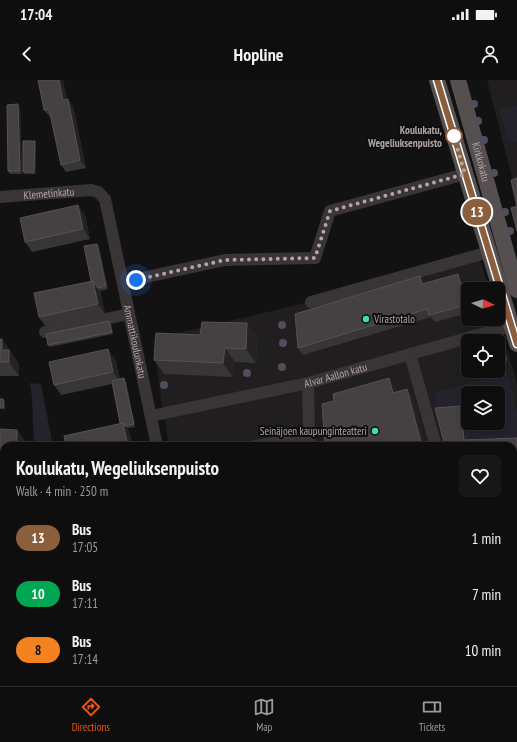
<!DOCTYPE html>
<html lang="en">
<head>
<meta charset="utf-8">
<style>
	:root { --surface:#0e0e0e; --page:#171717; --text:#f1f3f6; --muted:#9b9c9e; --line:#2e2e2e; --accent:#ea580c }
	body { margin:0; font-family:"PT Sans Narrow",sans-serif; background:var(--page); color:var(--text); height:100vh; display:flex; flex-direction:column; font-size:15px; white-space:nowrap }
	* { box-sizing:border-box; margin:0 }
	p { font-size:13px; color:var(--muted) }
	.icon { flex:none; width:22px; height:22px; fill:none; stroke:currentColor; stroke-width:2; stroke-linecap:round; stroke-linejoin:round }
	.map { position:relative; flex:1; overflow:hidden }
	.panel { position:absolute; left:0px; top:362px; width:517px; height:244px; display:flex; flex-direction:column; background:var(--surface); border-radius:12px 12px 0 0; box-shadow:0 2px 6px #0003,0 0 0 1px var(--line) }
	.panel>* { flex:none }
	.badge { padding:0 8px; border-radius:13px; font-size:14px; line-height:26px }
	.needle { width:26px; rotate:95deg }
	.buttons { position:absolute; left:461px; top:202px; display:grid; gap:8px }
	.buttons a { display:grid; place-items:center; width:44px; height:44px; border-radius:6px; background:var(--surface); box-shadow:0 2px 6px #0003,0 0 0 1px var(--line); font-size:20px }
	.you { position:absolute; width:20px; height:20px; margin:-10px; border:3px solid #fff; border-radius:50%; background:#1a73e8; box-shadow:0 0 0 6px #1a73e833 }
	.map>.badge { position:absolute; translate:-50% -50%; box-shadow:0 0 0 2px #fff }
	.round { display:grid; place-items:center; flex:none; width:42px; height:42px; border-radius:6px; background:var(--page) }
	.headline { display:flex; align-items:center; justify-content:space-between; height:68px; padding:0 16px }
	h1 { font-size:19px; font-weight:700; line-height:30px }
	ul { padding:0; list-style:none }
	li { display:flex; align-items:center; gap:12px; height:56px; padding:0 16px }
	li div { flex:1 }
	li b { display:block; font-size:15px }
	li em { font-style:normal }
	li .badge { min-width:44px; font-weight:700; text-align:center }
	.status { display:flex; justify-content:space-between; align-items:center; height:28px; padding:0 20px; background:var(--surface); direction:ltr }
	.status svg { height:11px; fill:currentColor }
	header { display:flex; justify-content:space-between; align-items:center; height:52px; padding:0 16px; background:var(--surface); font-size:18px; font-weight:700 }
	.tabs { display:flex; justify-content:space-around; align-items:center; height:56px; border-top:1px solid var(--line); background:var(--surface); font-size:11px; color:var(--muted) }
	.tabs a { display:grid; justify-items:center; gap:2px }
	.tabs .selected { color:var(--accent) }
	.map>svg:first-child { display:block }
	.built { fill:#201e1e; fill-rule:evenodd }
	.green { fill:#24222a; fill-rule:evenodd }
	.lines { fill:none; stroke-linecap:round; stroke-linejoin:round }
	.minor { stroke:#3a3535; stroke-width:12 }
	.major { stroke:#564f50; stroke-width:16 }
	.tree { fill:#514d5d }
	.wall { fill:#383536 }
	.shaded-wall { fill:#242222 }
	.building { fill:#454142; stroke:#565152 }
	.line-casing { stroke:#fff; stroke-width:9 }
	.line { stroke:#8b5e3c; stroke-width:6 }
	.walk { stroke:#b2a5a7; stroke-width:4; stroke-dasharray:0 7.2 }
	.stop-dot { fill:#fff; stroke:#8b5e3c; stroke-width:2 }
	.poi-dot { fill:#3fdebb; stroke:#0e0d0d; stroke-width:1.5 }
	.labels { text-anchor:middle; dominant-baseline:central; stroke-width:4; stroke-linejoin:round; paint-order:stroke }
	.stop-label { font-size:11px; font-weight:bold; fill:#b2a5a7; stroke:#0e0d0d; text-anchor:end }
	.street-label { font-size:11px; fill:#b2a5a7; stroke:#0e0d0d }
	.poi-label { font-size:11px; fill:#b2a5a7; stroke:#0e0d0d; text-anchor:start }
</style>
</head>
<body>
<div class="status"><b>17:04</b><svg viewBox="0 0 49 12"><path d="M0 12V9h3v3zM5 12V6h3v6zM10 12V3h3v9zM15 12V0h3v12zM26 1h20v11H26zM47 4h2v5h-2z"/></svg></div>
<header><svg class="icon" aria-label="back" viewBox="0 0 24 24"><path d="M15 5l-7 7 7 7"/></svg>Hopline<svg class="icon" aria-label="person" viewBox="0 0 24 24"><circle cx="12" cy="8" r="4"/><path d="M4 21q1-7 8-7t8 7"/></svg></header>
<div class="map">
<svg width="517" height="606" viewBox="0 0 517 606">
	<rect width="100%" height="100%" fill="#131212"/>
	<!-- built -->
	<g class="built">
		<polygon points="487,0 517,0 517,104 514,105"/>
		<path d="M 479,175 L 489,209 L 468,209 L 468,239 L 498,239 L 517,303 L 517,606 L 380,606 L 380,602 L 513,602 L 513,366 L 169,366 L 162,325 L 153,259 L 293,226 ZM 468,261 L 498,261 L 498,291 L 468,291 ZM 468,313 L 498,313 L 498,343 L 468,343 Z"/>
	</g>
	<!-- green -->
	<g class="green">
		<polygon points="517,25 517,61 510,63 508,61 499,31 500,29"/>
		<path d="M 507,292 L 517,331 L 517,364 L 467,366 L 439,333 L 435,313 ZM 468,313 L 498,313 L 498,343 L 468,343 Z"/>
		<polygon points="30,303 41,304 53,366 34,366 32,318"/>
	</g>
	<g class="lines">
		<!-- minor -->
		<g class="minor">
			<path id="s1" d="M 0,117 L 91,110 L 98,112 L 105,119 L 157,366"/>
			<polyline points="123,202 225,180 315,178 330,131 465,94"/>
			<polyline points="311,222 489,172"/>
			<polyline points="45,252 129,234"/>
			<polyline points="410,274 436,366"/>
			<polyline points="308,303 309,356 310,366"/>
			<path id="s2" d="M 151,336 L 308,303 L 517,244"/>
			<polyline points="256,366 309,356"/>
			<polyline points="513,523 517,521"/>
			<polyline points="0,565 4,565"/>
			<polyline points="212,602 212,606"/>
			<polyline points="377,602 377,606"/>
			<polyline points="67,606 67,602"/>
		</g>
		<!-- major -->
		<g class="major">
			<polyline points="437,0 517,264"/>
			<path id="s3" d="M 458,0 L 517,210"/>
		</g>
	</g>
	<!-- trees -->
	<g class="tree">
		<circle cx="474" cy="24" r="4"/>
		<circle cx="478" cy="41" r="4"/>
		<circle cx="484" cy="60" r="4"/>
		<circle cx="494" cy="93" r="4"/>
		<circle cx="505" cy="132" r="4"/>
		<circle cx="510" cy="151" r="4"/>
		<circle cx="282" cy="245" r="4"/>
		<circle cx="283" cy="263" r="4"/>
		<circle cx="503" cy="279" r="4"/>
		<circle cx="282" cy="287" r="4"/>
		<circle cx="247" cy="293" r="4"/>
		<circle cx="164" cy="305" r="4"/>
	</g>
	<!-- wall -->
	<g class="wall">
		<polygon points="67,19 73,26 86,88 66,92 61,85 51,37 50,37 44,30"/>
		<polygon points="18,24 20,27 22,94 10,94 8,91"/>
		<polygon points="35,61 36,64 36,94 25,94 23,92"/>
		<polygon points="85,135 90,159 32,172 25,162"/>
		<polygon points="97,164 99,166 108,209 100,211 105,234 46,247 39,237 91,201"/>
		<polygon points="463,202 468,221 468,233 435,242 431,237 303,275 298,268"/>
		<polygon points="109,241 111,243 113,254 50,267 48,265"/>
		<polygon points="247,243 257,257 256,283 235,282 233,297 164,294 154,280 200,255"/>
		<polygon points="0,259 2,259 19,284 19,296 0,296"/>
		<polygon points="115,279 120,299 124,298 126,301 135,347 127,348 130,353 120,343 112,304 61,315 54,305"/>
		<polygon points="0,319 3,319 5,321 5,329 0,329"/>
		<polygon points="461,326 464,331 467,360 517,358 517,491 513,491 513,366 445,366"/>
		<polygon points="0,349 17,350 27,364 27,366 4,366 4,384 0,384"/>
		<polygon points="4,392 4,406 0,406 0,393"/>
		<polygon points="0,425 4,425 4,463 0,462"/>
		<rect x="0" y="504" width="4" height="34"/>
		<rect x="80" y="602" width="54" height="4"/>
		<polygon points="398,602 483,602 483,603 472,606 400,606"/>
	</g>
	<!-- shaded-wall -->
	<g class="shaded-wall">
		<polygon points="59,0 63,0 69,27 63,20"/>
		<polygon points="68,19 73,26 86,88 80,80"/>
		<polygon points="18,24 20,27 22,94 20,91"/>
		<polygon points="35,61 36,64 36,94 34,92"/>
		<polygon points="78,125 85,135 90,159 83,149"/>
		<polygon points="97,164 99,166 108,209 106,206"/>
		<polygon points="458,194 463,202 468,221 468,228 466,225"/>
		<polygon points="420,196 425,204 422,204"/>
		<polygon points="93,201 100,211 105,234 98,224"/>
		<polygon points="109,241 111,243 113,254 112,252"/>
		<polygon points="247,243 257,257 256,283 246,269"/>
		<polygon points="2,259 19,284 19,296 9,282 2,270"/>
		<polygon points="225,268 235,282 233,297 223,283"/>
		<polygon points="108,269 115,279 120,302 113,292"/>
		<polygon points="124,298 126,301 135,347 134,344"/>
		<polygon points="389,298 396,308 400,323 393,313"/>
		<polygon points="407,309 414,319 426,366 422,366"/>
		<polygon points="3,319 5,321 5,329 4,327"/>
		<polygon points="461,326 464,331 467,366 464,360"/>
		<polygon points="123,343 130,353 133,366 128,366"/>
		<polygon points="17,350 27,364 27,366 17,366"/>
		<polygon points="513,560 517,566 517,577 513,562"/>
		<rect x="41" y="602" width="7" height="4"/>
		<polygon points="131,602 134,602 134,606 132,606 131,605"/>
		<rect x="184" y="602" width="5" height="4"/>
		<rect x="239" y="602" width="5" height="4"/>
		<polygon points="260,602 262,602 265,606 260,606"/>
		<rect x="350" y="602" width="6" height="4"/>
	</g>
	<!-- building -->
	<g class="building">
		<polygon points="38,0 59,0 63,20 68,19 80,80 61,85 49,29 44,30"/>
		<polygon points="18,24 20,91 8,91 7,25"/>
		<polygon points="23,61 35,61 34,92 23,92"/>
		<polygon points="517,98 517,127 511,100"/>
		<polygon points="78,125 83,149 25,162 20,138"/>
		<polygon points="517,126 517,151 511,128"/>
		<polygon points="97,164 106,206 98,208 93,201 91,201 84,166"/>
		<polygon points="458,194 466,225 429,235 427,229 298,268 295,234 420,196 422,204"/>
		<polygon points="93,201 98,224 39,237 34,213"/>
		<polygon points="109,241 112,252 48,265 46,254"/>
		<polygon points="202,242 247,243 246,269 225,268 223,283 154,280 156,253 200,255"/>
		<polygon points="0,259 2,259 2,270 9,270 9,282 0,282"/>
		<polygon points="108,269 113,292 54,305 49,282"/>
		<polygon points="124,298 134,344 125,346 123,343 120,343 112,301"/>
		<polygon points="389,298 393,313 407,309 422,366 325,366 322,324 334,321 333,314"/>
		<polygon points="0,319 3,319 4,327 0,327"/>
		<polygon points="461,326 464,360 517,358 517,486 513,486 513,366 445,366 435,328"/>
		<polygon points="123,343 128,366 66,366 64,356"/>
		<polygon points="0,349 17,350 17,366 4,366 4,370 0,370"/>
		<polygon points="4,392 4,403 0,403 0,393"/>
		<rect x="0" y="425" width="4" height="24"/>
		<rect x="0" y="504" width="4" height="24"/>
		<polygon points="513,562 517,577 517,606 513,606 512,602 513,602"/>
		<polygon points="0,585 4,585 4,602 41,602 41,606 0,606"/>
		<polygon points="80,602 131,602 131,605 121,604 121,606 80,606"/>
		<rect x="142" y="602" width="42" height="4"/>
		<polygon points="220,602 239,602 239,606 244,606 244,603 254,603 254,602 260,602 260,606 220,606"/>
		<rect x="307" y="602" width="43" height="4"/>
		<polygon points="398,602 444,602 442,603 443,606 400,606"/>
	</g>
	<g class="lines">
		<defs>
			<polyline id="line" points="437,0 517,264"/>
		</defs>
		<!-- line casing -->
		<use href="#line" class="line-casing"/>
		<!-- line -->
		<use href="#line" class="line"/>
		<!-- walk -->
		<polyline class="walk" points="136,200 225,180 315,178 330,131 465,94 453,54 454,56"/>
	</g>
	<!-- markers -->
	<circle class="stop-dot" cx="454" cy="56" r="8"/>
	<g class="poi-dot">
		<circle cx="366" cy="239" r="4"/>
		<circle cx="375" cy="351" r="4"/>
	</g>
	<g class="labels">
		<!-- stop labels -->
		<g class="stop-label">
			<text x="442" y="50">Koulukatu,<tspan x="442" dy="13">Wegeliuksenpuisto</tspan></text>
		</g>
		<!-- street labels -->
		<g class="street-label">
			<text stroke="none"><textPath href="#s3" startOffset="85">Kirkkokatu</textPath></text>
			<text stroke="none"><textPath href="#s1" startOffset="49">Klemetinkatu</textPath></text>
			<text stroke="none"><textPath href="#s1" startOffset="254">Ammattikoulunkatu</textPath></text>
			<text stroke="none"><textPath href="#s2" startOffset="189">Alvar Aallon katu</textPath></text>
		</g>
		<!-- poi labels -->
		<g class="poi-label">
			<text x="374" y="239">Virastotalo</text>
			<text x="367" y="351" text-anchor="end">Seinäjoen kaupunginteatteri</text>
		</g>
	</g>
</svg>
<div class="buttons">
<a><svg class="needle" viewBox="-14 -14 28 28"><path d="M0-13l5 13h-10z" fill="#e53935"/><path d="M0 13l5-13h-10z" fill="#9b9c9e"/></svg></a>
<a><svg class="icon" aria-label="locate" viewBox="0 0 24 24"><circle cx="12" cy="12" r="6"/><path d="M12 2v4M12 18v4M2 12h4M18 12h4"/></svg></a>
<a><svg class="icon" aria-label="layers" viewBox="0 0 24 24"><path d="M12 4l9 5-9 5-9-5zM3 14l9 5 9-5"/></svg></a>
</div>
<div class="you" style="left:136px;top:200px"></div>
<b class="badge" style="left:477px;top:132px;background:#8b5e3c;color:#fff">13</b>
<section class="panel">
<div class="headline"><div><h1>Koulukatu, Wegeliuksenpuisto</h1><p>Walk · 4 min · 250 m</p></div><a class="round"><svg class="icon" aria-label="heart" viewBox="0 0 24 24"><path d="M12 20l-8-8c-3-5 5-10 8-4 3-6 11-1 8 4z"/></svg></a></div>
<ul>
<li><span class="badge" style="background:#8b5e3c;color:#fff">13</span><div><b>Bus</b><p>17:05</p></div><em>1 min</em></li>
<li><span class="badge" style="background:#00a651;color:#fff">10</span><div><b>Bus</b><p>17:11</p></div><em>7 min</em></li>
<li><span class="badge" style="background:#f58220;color:#111">8</span><div><b>Bus</b><p>17:14</p></div><em>10 min</em></li>
</ul>
</section>
</div>
<nav class="tabs">
<a class="selected"><svg class="icon" aria-label="directions" viewBox="0 0 24 24"><path d="M12 3l9 9-9 9-9-9zM9 14v-3h6M13 9l2 2-2 2"/></svg>Directions</a>
<a><svg class="icon" aria-label="map" viewBox="0 0 24 24"><path d="M3 6l6-2 6 2 6-2v14l-6 2-6-2-6 2zM9 4v14M15 6v14"/></svg>Map</a>
<a><svg class="icon" aria-label="tickets" viewBox="0 0 24 24"><path d="M3 7h18v10H3zM15 7v10"/></svg>Tickets</a>
</nav>
</body>
</html>
